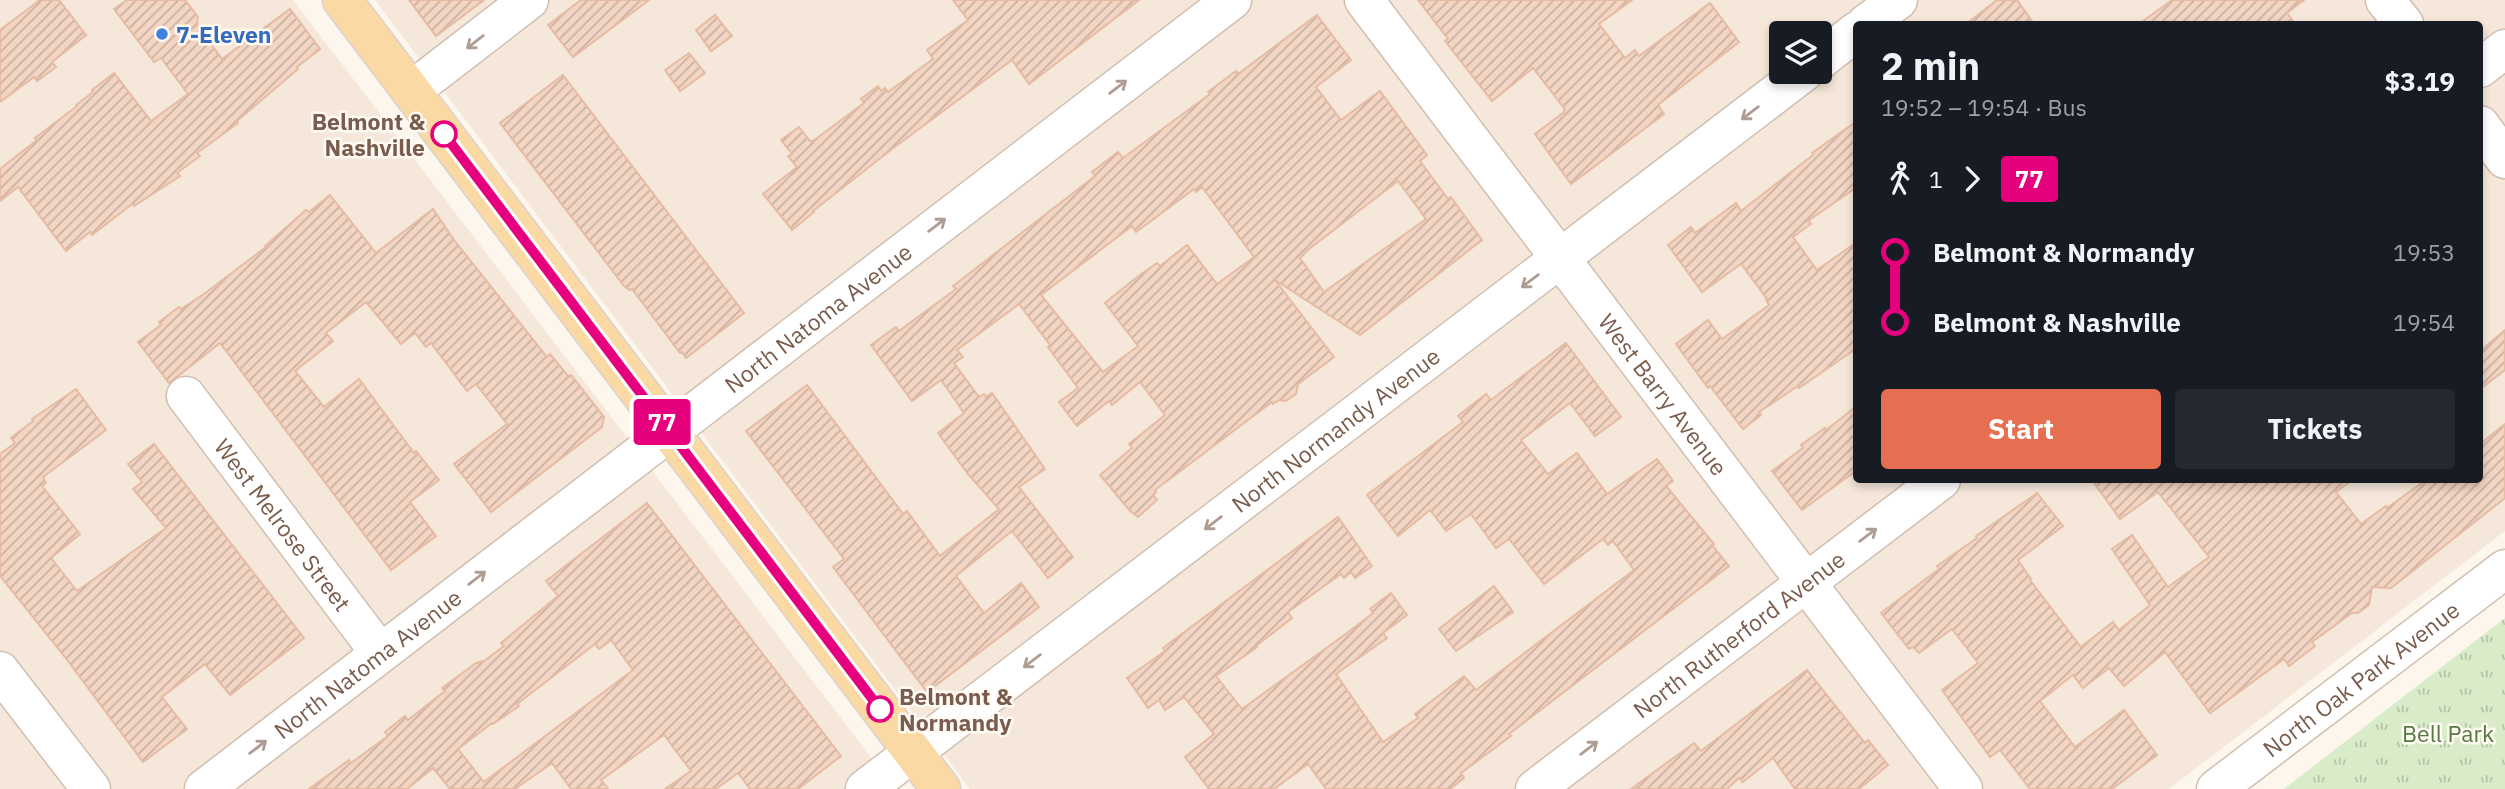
<!DOCTYPE html>
<html lang="en">
<head>
<meta charset="utf-8">
<style>
	:root { --surface:#171b24; --page:#242831; --text:#f1f3f6; --muted:#9ea1a6; --accent:#e76f51 }
	body { margin:0; font-family:"IBM Plex Sans",sans-serif; background:var(--page); color:var(--text); height:100vh; display:flex; flex-direction:column; font-size:26px; white-space:nowrap }
	* { box-sizing:border-box; margin:0 }
	p { font-size:23px; color:var(--muted) }
	.icon { flex:none; width:38px; height:38px; fill:none; stroke:currentColor; stroke-width:2; stroke-linecap:round; stroke-linejoin:round }
	.map { position:relative; flex:1; overflow:hidden }
	.sheet { position:absolute; left:1853px; top:21px; width:630px; height:462px; display:flex; flex-direction:column; background:var(--surface); border-radius:7px; box-shadow:0 4px 10px #0003 }
	.sheet>* { flex:none }
	.badge { padding:0 14px; border-radius:5px; font-size:24px; line-height:46px }
	.controls { position:absolute; left:1769px; top:21px; display:grid; gap:14px }
	.controls a { display:grid; place-items:center; width:63px; height:63px; border-radius:7px; background:var(--surface); box-shadow:0 4px 10px #0003; font-size:35px }
	.map>.badge { position:absolute; translate:-50% -50%; box-shadow:0 0 0 4px #fff }
	.legs { display:flex; align-items:center; gap:10px; height:77px; padding:0 28px; font-size:23px }
	.legs p { margin-inline-start:auto }
	.overview { display:flex; align-items:center; justify-content:space-between; height:119px; padding:0 28px }
	h1 { font-size:38px; font-weight:700; line-height:52px }
	.cta { display:flex; gap:14px; margin-top:auto; padding:14px 28px }
	.cta a { flex:1; height:80px; border-radius:7px; background:var(--accent); color:#fff; font-size:28px; font-weight:700; line-height:80px; text-align:center }
	.cta a+a { background:var(--page); color:var(--text) }
	ul { padding:0 28px; list-style:none }
	li { display:flex; align-items:center; gap:24px; height:70px; font-size:26px }
	li i { display:grid; place-items:center; width:10px; height:100%; margin:0 9px; background:currentColor }
	li i::after { content:''; width:18px; height:18px; margin:-9px; border:5px solid; border-radius:50%; background:var(--surface) }
	li p { margin-inline-start:auto }
	li:first-child i { background:linear-gradient(#0000 50%,currentColor 0) }
	li:last-child i { background:linear-gradient(currentColor 50%,#0000 0) }
	.map>svg:first-child { display:block }
	.residential { fill:#f5e8da; fill-rule:evenodd }
	.park { fill:url(#park-tufts) }
	.building { fill:url(#building-hatch); stroke:#e6bba3; stroke-width:2; fill-rule:evenodd }
	.lines { fill:none; stroke-linecap:round; stroke-linejoin:round }
	.minor-casing { stroke:#d1beb0; stroke-width:41 }
	.major-casing { stroke:#dad1cd; stroke-width:41 }
	.minor { stroke:#fff; stroke-width:38 }
	.major { stroke:#fbd9a5; stroke-width:38 }
	.oneway { stroke:#af9d94 }
	.line-1-casing { stroke:#fff; stroke-width:16 }
	.line-1 { stroke:#e6007e; stroke-width:10 }
	.shop-dot { fill:#3f7fe0; stroke:#fffaf3; stroke-width:2.5 }
	.stop-1-dot { fill:#fff; stroke:#e6007e; stroke-width:3.5 }
	.labels { text-anchor:middle; dominant-baseline:central; stroke-width:5; stroke-linejoin:round; paint-order:stroke }
	.shop-label { font-size:23px; font-weight:bold; fill:#366cbe; stroke:#fffaf3; text-anchor:start }
	.stop-label { font-size:23px; font-weight:bold; fill:#7a5c4d; stroke:#fffaf3; text-anchor:end }
	.street-label { font-size:23px; fill:#7a5c4d; stroke:#fffaf3 }
	.park-label { font-size:23px; fill:#537a41; stroke:#fffaf3 }
</style>
</head>
<body>
<div class="map">
<svg width="2505" height="789" viewBox="0 0 2505 789">
	<defs>
		<pattern id="park-tufts" width="24" height="20" patternUnits="userSpaceOnUse" patternTransform="scale(1.75)"><rect width="24" height="20" fill="#d8ecc9"/><path d="M3 7l-1-3M5 7V3M7 7l1-3M15 17l-1-3M17 17v-4M19 17l1-3" fill="none" stroke="#b4c2a5"/></pattern>
		<pattern id="building-hatch" width="6" height="6" patternUnits="userSpaceOnUse" patternTransform="scale(1.75)"><rect width="6" height="6" fill="#f3d5c3"/><path d="M-1 1l2-2M0 6l6-6M5 7l2-2" fill="none" stroke="#cab0a1"/></pattern>
	</defs>
	<rect width="100%" height="100%" fill="#fdf6ec"/>
	<!-- residential -->
	<g class="residential">
		<polygon points="0,0 293,0 895,789 0,789"/>
		<path d="M 375,0 L 2505,0 L 2505,531 L 2169,789 L 970,789 ZM 1857,24 L 2480,24 L 2480,480 L 1857,480 ZM 1782,33 L 1820,33 L 1820,72 L 1782,72 Z"/>
	</g>
	<!-- park -->
	<polygon class="park" points="2505,618 2505,789 2284,789"/>
	<!-- building -->
	<g class="building">
		<polygon points="40,0 59,0 86,35 52,62 56,67 37,81 34,77 0,102 0,30"/>
		<polygon points="127,0 185,0 198,17 197,25 222,59 290,9 320,49 297,67 298,69 237,121 238,123 197,153 200,156 177,173 180,176 134,206 132,204 92,235 90,232 66,251 18,187 0,201 0,169 37,140 35,138 77,106 76,105 93,92 92,90 114,73 151,121 188,94 161,58 154,62 114,9"/>
		<polygon points="409,0 484,0 436,36"/>
		<polygon points="581,0 649,0 573,57 548,25"/>
		<polygon points="953,0 1139,0 1029,84 1012,60 892,149 813,211 814,212 792,230 763,194 797,167 788,156 792,154 781,140 799,127 810,141 813,141 864,103 861,99 878,86 881,91 885,88 888,92 933,59 927,50 968,20"/>
		<polygon points="1418,0 1632,0 1599,24 1625,58 1635,50 1639,56 1710,3 1739,42 1658,105 1664,114 1571,184 1535,134 1564,112 1564,108 1533,68 1492,101 1445,41 1448,39"/>
		<polygon points="1997,0 2017,0 2034,24 1966,24"/>
		<polygon points="2172,0 2304,0 2287,13 2295,24 2139,24"/>
		<polygon points="715,15 732,36 711,51 696,30"/>
		<path d="M 1317,15 L 1351,60 L 1316,87 L 1341,120 L 1380,91 L 1427,155 L 1420,161 L 1448,199 L 1451,197 L 1482,240 L 1360,335 L 1275,280 L 1334,357 L 1298,384 L 1296,394 L 1286,401 L 1279,400 L 1273,404 L 1272,402 L 1155,490 L 1156,492 L 1153,495 L 1157,500 L 1138,517 L 1130,511 L 1100,475 L 1132,448 L 1129,444 L 1165,415 L 1140,382 L 1112,405 L 1109,401 L 1077,426 L 1059,402 L 1078,388 L 1048,347 L 1050,345 L 1019,304 L 957,350 L 963,357 L 954,363 L 979,397 L 984,394 L 986,397 L 992,393 L 1045,469 L 1019,487 L 1073,557 L 1048,578 L 1012,531 L 956,576 L 984,613 L 1021,583 L 1039,607 L 927,692 L 833,567 L 844,559 L 746,431 L 807,385 L 903,514 L 907,511 L 940,556 L 999,509 L 968,474 L 938,433 L 964,413 L 941,380 L 912,401 L 871,345 L 896,327 L 899,331 L 956,289 L 953,286 L 1095,176 L 1092,172 L 1118,152 L 1123,158 L 1210,94 L 1208,92 L 1236,71 L 1238,74 ZM 1398,181 L 1426,219 L 1324,292 L 1300,258 L 1309,249 ZM 1202,187 L 1254,257 L 1217,284 L 1187,245 L 1160,266 L 1157,263 L 1137,277 L 1105,303 L 1138,346 L 1103,372 L 1041,295 L 1132,226 L 1136,232 L 1194,189 L 1196,192 Z"/>
		<polygon points="689,53 705,73 680,91 665,70"/>
		<polygon points="563,75 744,313 686,358 682,352 680,353 632,289 630,290 624,286 500,123"/>
		<polygon points="1857,121 1857,187 1808,221 1811,224 1793,237 1817,270 1857,242 1857,348 1799,388 1798,386 1759,412 1761,415 1743,429 1710,386 1708,388 1676,344 1708,320 1722,339 1769,305 1766,300 1767,299 1741,264 1702,292 1668,245 1691,227 1695,233 1736,203 1741,211 1813,155 1812,153"/>
		<polygon points="330,195 376,253 433,209 454,240 547,357 550,354 569,377 571,375 604,417 602,427 491,512 454,464 507,424 476,384 467,391 431,343 426,347 415,333 401,344 366,302 326,333 333,341 295,371 324,407 359,379 414,453 416,451 439,480 410,502 436,536 391,570 220,343 169,383 138,342 161,325 159,322 179,307 181,309 204,294 266,247 265,246 306,210 309,212"/>
		<polygon points="2505,330 2505,370 2480,389 2480,351"/>
		<polygon points="1566,343 1621,417 1595,436 1570,403 1521,440 1548,474 1577,453 1607,494 1657,459 1673,481 1666,486 1714,544 1712,545 1729,566 1509,734 1511,736 1461,773 1464,778 1450,789 1326,789 1308,764 1274,789 1209,789 1185,757 1214,734 1184,697 1165,710 1159,700 1148,708 1127,678 1165,651 1163,648 1338,517 1372,566 1355,578 1351,572 1344,578 1341,574 1288,612 1292,618 1256,646 1257,647 1216,676 1242,709 1347,633 1373,613 1370,609 1391,593 1407,615 1383,633 1387,638 1336,674 1383,742 1418,718 1415,714 1464,676 1476,690 1634,570 1613,541 1608,545 1603,539 1544,584 1509,539 1496,548 1471,514 1446,531 1430,510 1398,536 1367,495 1463,422 1458,416 1486,394 1491,400"/>
		<polygon points="76,389 106,430 43,477 46,483 42,486 80,534 51,558 77,591 166,528 133,489 142,482 128,464 154,444 304,638 230,695 205,664 162,697 187,729 143,762 65,657 0,576 0,454 15,443 11,438 33,421 32,419"/>
		<polygon points="1857,406 1857,470 1802,510 1772,471 1803,448 1801,445 1825,428 1826,430"/>
		<polygon points="2505,424 2505,498 2391,588 2372,587 2369,605 2358,613 2352,613 2312,642 2315,646 2289,666 2284,659 2210,713 2165,652 2124,686 2109,668 2083,688 2073,675 2040,701 2075,747 2124,710 2157,755 2112,789 2030,789 2000,750 1990,757 1942,690 1978,663 1952,629 1919,653 1913,647 1909,649 1881,613 1939,569 1937,566 1977,538 1976,536 2037,493 2063,526 2018,560 2031,579 2030,580 2081,647 2113,622 2119,630 2150,605 2112,549 2132,535 2168,587 2209,557 2158,492 2120,519 2092,480 2352,480 2336,492 2361,524 2386,506 2387,508 2426,480 2480,480 2480,444"/>
		<path d="M 647,503 L 841,756 L 798,789 L 750,789 L 738,773 L 716,789 L 665,789 L 691,771 L 664,735 L 601,780 L 608,789 L 571,789 L 552,763 L 515,789 L 450,789 L 433,768 L 407,789 L 309,789 L 349,760 L 351,763 L 388,736 L 385,732 L 405,716 L 408,720 L 445,691 L 442,688 L 476,663 L 484,661 L 504,646 L 501,643 L 558,596 L 546,581 ZM 611,640 L 633,670 L 484,782 L 458,749 L 492,723 L 493,724 L 519,706 L 517,704 L 595,644 L 599,649 Z"/>
		<polygon points="1494,586 1513,612 1456,651 1439,629"/>
		<polygon points="1807,670 1865,743 1868,740 1888,765 1859,789 1795,789 1773,758 1743,782 1739,778 1727,789 1631,789 1694,743 1701,751"/>
	</g>
	<g class="lines">
		<defs>
			<g id="minor">
				<path id="s1" d="M 1364,0 L 1963,789"/>
				<polyline points="2385,0 2404,24"/>
				<polyline points="1866,24 1898,0"/>
				<polyline points="1820,60 1857,31"/>
				<polyline points="2480,68 2505,49"/>
				<polyline points="411,91 529,0"/>
				<polyline points="2480,125 2505,159"/>
				<path id="s2" d="M 186,396 L 380,653"/>
				<polyline points="0,671 91,789"/>
				<path id="s3" d="M 204,789 L 1232,0"/>
				<path id="s4" d="M 865,789 L 1804,72"/>
				<path id="s5" d="M 1535,789 L 1941,480"/>
				<path id="s6" d="M 2216,789 L 2505,569"/>
			</g>
			<polyline id="major" points="342,0 941,789"/>
		</defs>
		<!-- minor casing -->
		<use href="#minor" class="minor-casing"/>
		<!-- major casing -->
		<use href="#major" class="major-casing"/>
		<!-- minor -->
		<use href="#minor" class="minor"/>
		<!-- major -->
		<use href="#major" class="major"/>
	</g>
	<!-- one-way arrows -->
	<defs><path id="oneway-shaft" d="M-6 0H5M1.5-3L5.5 0L1.5 3" fill="none" stroke-width="1.6" stroke-linecap="round" stroke-linejoin="round" transform="scale(1.75)"/></defs>
	<g class="oneway">
		<use href="#oneway-shaft" transform="translate(475 42) rotate(142)"/>
		<use href="#oneway-shaft" transform="translate(1118 87) rotate(-37)"/>
		<use href="#oneway-shaft" transform="translate(1750 113) rotate(143)"/>
		<use href="#oneway-shaft" transform="translate(937 225) rotate(-37)"/>
		<use href="#oneway-shaft" transform="translate(1530 281) rotate(143)"/>
		<use href="#oneway-shaft" transform="translate(1213 523) rotate(143)"/>
		<use href="#oneway-shaft" transform="translate(1868 535) rotate(-37)"/>
		<use href="#oneway-shaft" transform="translate(477 578) rotate(-38)"/>
		<use href="#oneway-shaft" transform="translate(1032 661) rotate(143)"/>
		<use href="#oneway-shaft" transform="translate(258 747) rotate(-38)"/>
		<use href="#oneway-shaft" transform="translate(1589 748) rotate(-37)"/>
	</g>
	<g class="lines">
		<defs>
			<polyline id="line-1" points="444,134 880,709"/>
		</defs>
		<!-- line-1 casing -->
		<use href="#line-1" class="line-1-casing"/>
		<!-- line-1 -->
		<use href="#line-1" class="line-1"/>
	</g>
	<!-- markers -->
	<circle class="shop-dot" cx="162" cy="34" r="7"/>
	<g class="stop-1-dot">
		<circle cx="444" cy="134" r="12"/>
		<circle cx="880" cy="709" r="12"/>
	</g>
	<g class="labels">
		<!-- shop labels -->
		<g class="shop-label">
			<text x="176" y="34">7-Eleven</text>
		</g>
		<!-- stop labels -->
		<g class="stop-label">
			<text x="425" y="121">Belmont &amp;<tspan x="425" dy="26">Nashville</tspan></text>
			<text x="899" y="696" text-anchor="start">Belmont &amp;<tspan x="899" dy="26">Normandy</tspan></text>
		</g>
		<!-- street labels -->
		<g class="street-label">
			<text stroke="none"><textPath href="#s3" startOffset="774">North Natoma Avenue</textPath></text>
			<text stroke="none"><textPath href="#s1" startOffset="495">West Barry Avenue</textPath></text>
			<text stroke="none"><textPath href="#s4" startOffset="592">North Normandy Avenue</textPath></text>
			<text stroke="none"><textPath href="#s2" startOffset="161">West Melrose Street</textPath></text>
			<text stroke="none"><textPath href="#s5" startOffset="256">North Rutherford Avenue</textPath></text>
			<text stroke="none"><textPath href="#s3" startOffset="206">North Natoma Avenue</textPath></text>
			<text stroke="none"><textPath href="#s6" startOffset="182">North Oak Park Avenue</textPath></text>
		</g>
		<!-- park labels -->
		<g class="park-label">
			<text x="2448" y="733">Bell Park</text>
		</g>
	</g>
</svg>
<div class="controls">
<a><svg class="icon" aria-label="layers" viewBox="0 0 24 24"><path d="M12 4l9 5-9 5-9-5zM3 14l9 5 9-5"/></svg></a>
</div>
<b class="badge" style="left:662px;top:422px;background:#e6007e;color:#fff">77</b>
<section class="sheet">
<div class="overview"><div><h1>2 min</h1><p>19:52 – 19:54 · Bus</p></div><b>$3.19</b></div>
<div class="legs"><svg class="icon" aria-label="walk" viewBox="0 0 24 24"><circle cx="13" cy="4" r="2"/><path d="M13 8l-2 6 4 7M11 14l-3 7M7 12l3-4h3l4 4"/></svg>1<svg class="icon" aria-label="forward" viewBox="0 0 24 24"><path d="M9 5l7 7-7 7"/></svg><b class="badge" style="background:#e6007e;color:#fff">77</b></div>
<ul>
<li><i style="color:#e6007e"></i><b>Belmont &amp; Normandy</b><p>19:53</p></li>
<li><i style="color:#e6007e"></i><b>Belmont &amp; Nashville</b><p>19:54</p></li>
</ul>
<div class="cta"><a>Start</a><a>Tickets</a></div>
</section>
</div>
</body>
</html>
